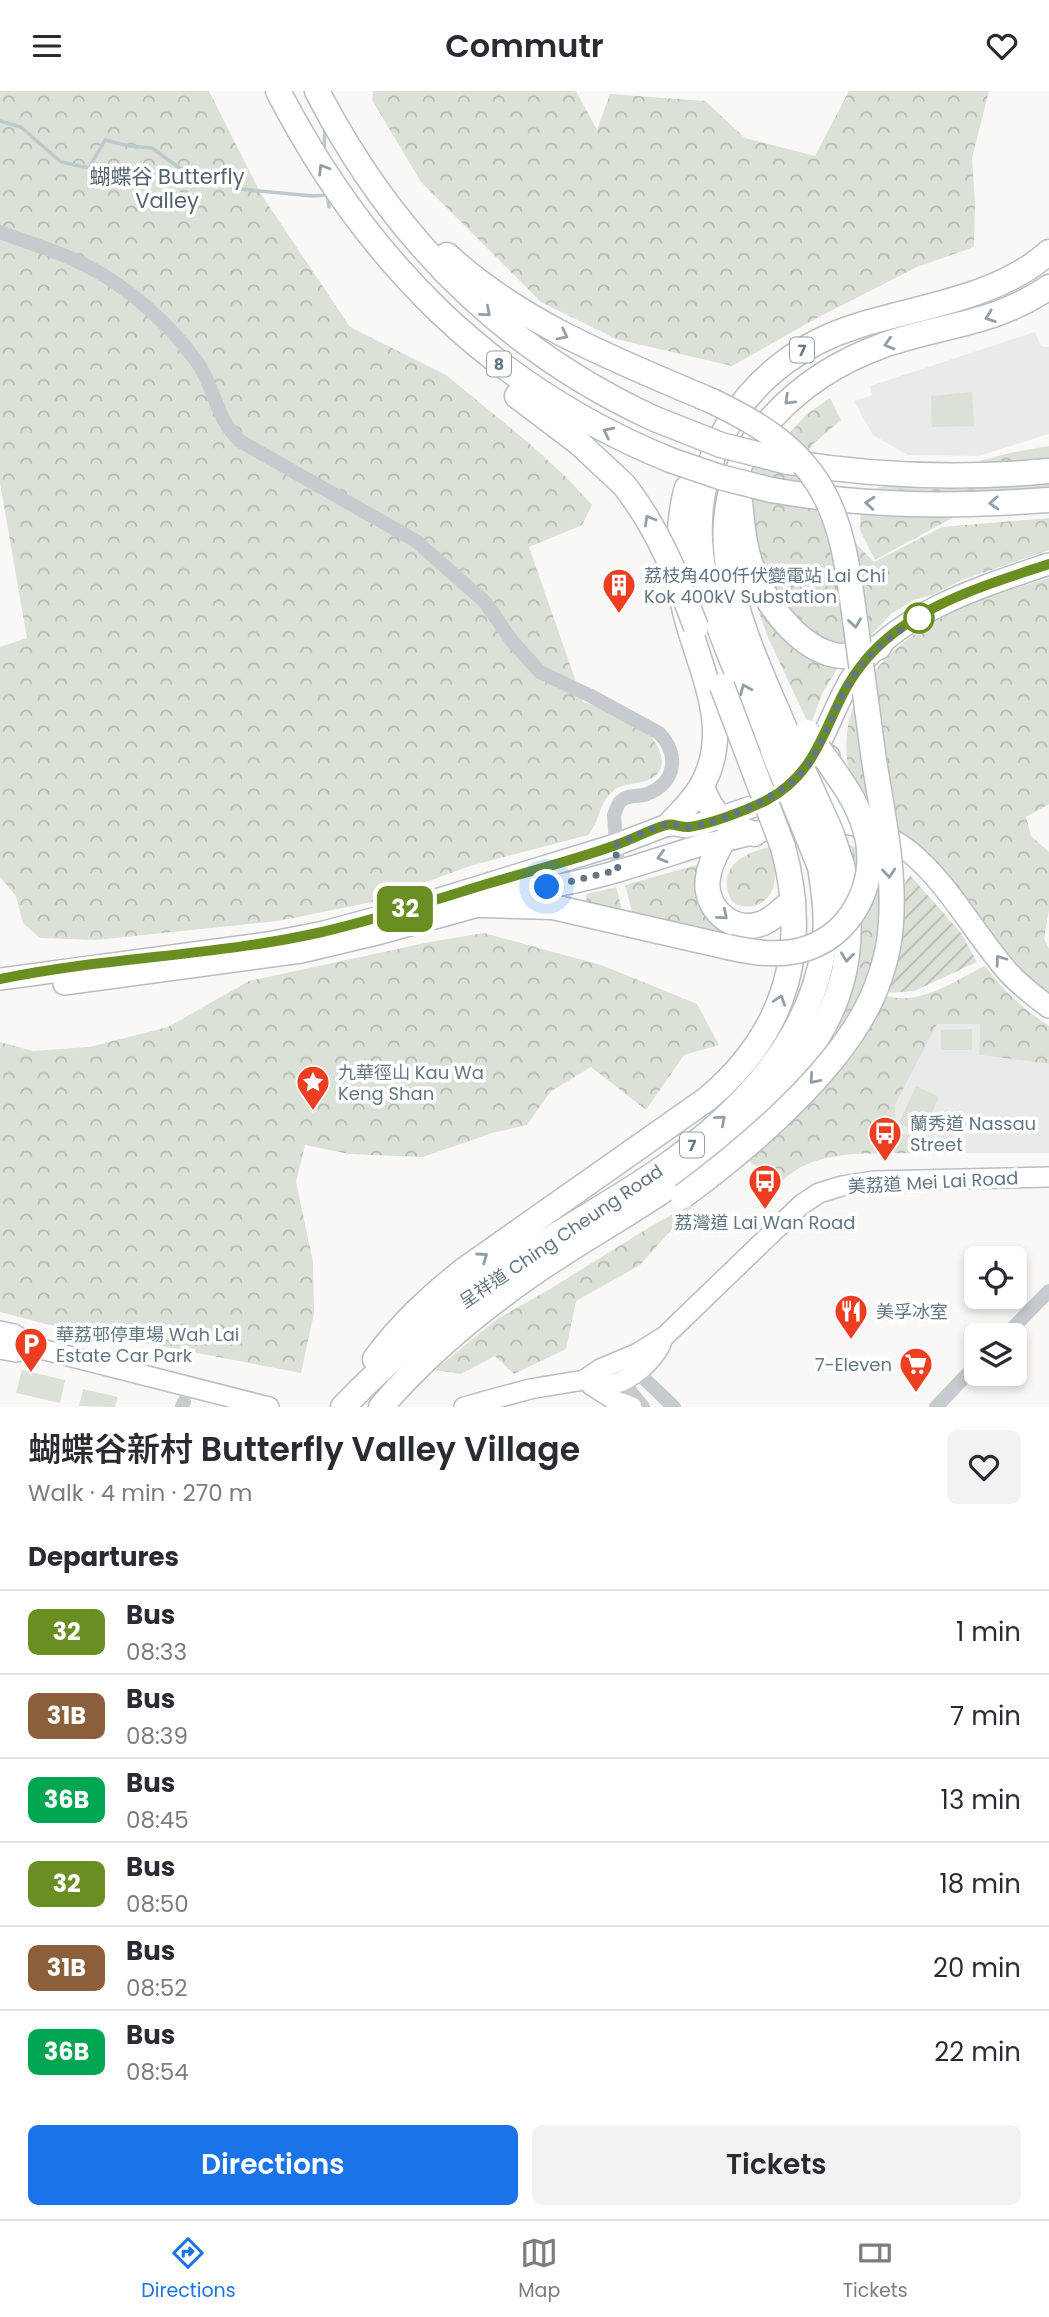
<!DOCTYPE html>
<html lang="en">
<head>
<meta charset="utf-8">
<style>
	:root { --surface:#fff; --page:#f2f2f3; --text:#2b2b33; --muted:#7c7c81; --line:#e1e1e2; --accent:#1a73e8 }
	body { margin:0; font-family:Poppins,"Noto Sans TC",sans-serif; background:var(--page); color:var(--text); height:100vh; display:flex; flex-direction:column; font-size:26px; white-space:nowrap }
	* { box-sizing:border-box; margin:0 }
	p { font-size:23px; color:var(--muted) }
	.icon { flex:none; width:38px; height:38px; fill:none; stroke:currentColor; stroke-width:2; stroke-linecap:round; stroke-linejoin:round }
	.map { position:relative; height:1316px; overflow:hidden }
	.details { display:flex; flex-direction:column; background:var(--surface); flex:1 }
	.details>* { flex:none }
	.badge { padding:0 14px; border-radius:10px; font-size:24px; line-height:46px }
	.buttons { position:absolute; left:964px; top:1155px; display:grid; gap:14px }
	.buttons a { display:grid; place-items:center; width:63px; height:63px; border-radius:10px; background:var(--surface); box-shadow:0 4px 10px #0003; font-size:35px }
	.you { position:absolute; width:35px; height:35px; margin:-18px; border:5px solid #fff; border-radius:50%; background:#1a73e8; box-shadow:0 0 0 10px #1a73e833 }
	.map>.badge { position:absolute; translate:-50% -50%; box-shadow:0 0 0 4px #fff }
	h2 { padding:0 28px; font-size:26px; line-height:63px }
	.round { display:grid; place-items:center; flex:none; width:74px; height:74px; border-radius:10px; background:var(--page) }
	.headline { display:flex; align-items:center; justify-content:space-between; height:119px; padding:0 28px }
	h1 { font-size:33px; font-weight:600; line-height:52px }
	.button { display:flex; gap:14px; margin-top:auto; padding:14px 28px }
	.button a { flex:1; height:80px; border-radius:10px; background:var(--accent); color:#fff; font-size:28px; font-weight:600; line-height:80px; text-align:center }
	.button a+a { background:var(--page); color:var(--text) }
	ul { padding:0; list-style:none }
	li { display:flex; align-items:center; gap:21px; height:84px; padding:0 28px; border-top:2px solid var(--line) }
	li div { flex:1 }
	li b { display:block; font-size:26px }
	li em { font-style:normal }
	li .badge { min-width:77px; font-weight:700; text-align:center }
	header { display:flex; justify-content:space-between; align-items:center; height:91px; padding:0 28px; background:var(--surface); font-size:32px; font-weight:600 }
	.menu { display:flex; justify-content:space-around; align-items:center; height:98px; border-top:2px solid var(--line); background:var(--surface); font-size:19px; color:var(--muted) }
	.menu a { display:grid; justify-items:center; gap:4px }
	.menu .current { color:var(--accent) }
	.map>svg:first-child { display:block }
	.built { fill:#e9eae9 }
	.forest { fill:url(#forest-crowns) }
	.garden { fill:url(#garden-furrows) }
	.pitch { fill:#dbe1d7 }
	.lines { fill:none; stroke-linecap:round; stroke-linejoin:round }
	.stream { stroke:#bccacd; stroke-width:3.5 }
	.secondary-casing { stroke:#b8bec2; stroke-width:22 }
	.primary-casing { stroke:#b7bcc0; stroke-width:24 }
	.highway-casing { stroke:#b8bdbf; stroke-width:27 }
	.street { stroke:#c6cbce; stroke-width:14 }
	.secondary { stroke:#fff; stroke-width:19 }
	.primary { stroke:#fff; stroke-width:21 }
	.highway { stroke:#fff; stroke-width:24 }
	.highway-bridge-casing { stroke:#b8bdbf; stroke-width:27; stroke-linecap:butt }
	.highway-bridge { stroke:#fff; stroke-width:24 }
	.oneway { stroke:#91a0a8 }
	.line-casing { stroke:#fff; stroke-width:16 }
	.line { stroke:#6b8e23; stroke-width:10 }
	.walk { stroke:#627783; stroke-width:7; stroke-dasharray:0 12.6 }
	.stop-dot { fill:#fff; stroke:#6b8e23; stroke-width:3.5 }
	.labels { text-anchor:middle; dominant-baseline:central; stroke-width:7; stroke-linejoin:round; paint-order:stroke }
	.shield { fill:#fff; stroke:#91a0a8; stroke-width:2 }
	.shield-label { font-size:16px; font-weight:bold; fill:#627783 }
	.poi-label { font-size:18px; fill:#627783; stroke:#fff; text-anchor:start }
	.street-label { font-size:18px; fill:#627783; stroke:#fff }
	.quarter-label { font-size:21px; fill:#54646d; stroke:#fff }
</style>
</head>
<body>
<header><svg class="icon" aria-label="menu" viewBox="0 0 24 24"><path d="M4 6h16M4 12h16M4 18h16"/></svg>Commutr<svg class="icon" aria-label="heart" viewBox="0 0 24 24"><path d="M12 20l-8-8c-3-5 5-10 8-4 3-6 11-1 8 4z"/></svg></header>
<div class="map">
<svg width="1049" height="1316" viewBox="0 0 1049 1316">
	<defs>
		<pattern id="forest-crowns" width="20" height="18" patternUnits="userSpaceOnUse" patternTransform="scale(1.75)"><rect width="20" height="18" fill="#dbe1d7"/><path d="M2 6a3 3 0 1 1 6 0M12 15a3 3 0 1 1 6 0" fill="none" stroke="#b5bbb4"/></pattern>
		<pattern id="garden-furrows" width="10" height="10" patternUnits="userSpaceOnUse" patternTransform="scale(1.75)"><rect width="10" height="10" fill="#dbe1d7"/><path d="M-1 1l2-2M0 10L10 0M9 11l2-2" fill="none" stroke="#b5bbb4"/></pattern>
	</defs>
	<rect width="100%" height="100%" fill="#f9f8f6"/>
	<!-- built -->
	<g class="built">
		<polygon points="1035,241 1041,255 1049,256 1049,343 979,365 908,364 873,344 854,310 872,304 870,295"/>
		<polygon points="937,933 980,933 979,964 1049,973 1049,1062 914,1062 912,1044 896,1044 895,1014"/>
	</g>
	<!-- forest -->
	<g class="forest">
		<path d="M 0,0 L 209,0 L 261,103 L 350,236 L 446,284 L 530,353 L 567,387 L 592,414 L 582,434 L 529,456 L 583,611 C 599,616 619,622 634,631 C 651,640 676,673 652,687 C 639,695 623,690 611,702 C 598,714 600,731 588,744 L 470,775 L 372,811 L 278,830 L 96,849 L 40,847 L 23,832 L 16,805 L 0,786 L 0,556 L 27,547 L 0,392 Z"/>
		<polygon points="373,0 576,0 597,39 610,3 705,10 745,47 815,65 849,0 989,0 972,67 975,111 974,156 917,176 817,227 732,275 616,248 541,211 421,91 372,9"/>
		<polygon points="830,307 841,329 812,354 806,368 816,412 874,471 942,436 1049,427 1049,459 962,489 932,504 913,509 891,523 869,546 850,552 841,551 839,575 822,603 810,636 769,549 747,489 741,382 777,356 807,323"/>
		<polygon points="1049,355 1049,411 991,406 875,469 860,439 861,401 1014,361"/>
		<path d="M 1049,487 L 1049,713 L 1026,726 L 1031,745 L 1049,761 L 1049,819 L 1044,847 L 1049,858 L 1049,903 C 1005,871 975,817 938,775 C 914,748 876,731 857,699 C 847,683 845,662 847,643 C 855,575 924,530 983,508 C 1005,499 1027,494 1049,487 Z"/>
		<path d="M 844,751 L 896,776 L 887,905 C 921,915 955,889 985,875 C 1004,900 1023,918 1049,935 L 1049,973 L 979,964 L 980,933 L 937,933 L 895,1014 L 896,1043 L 913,1044 L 914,1062 C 877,1063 835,1059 801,1076 C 793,1080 786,1087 779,1092 L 743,1066 L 833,950 L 851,906 L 860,860 L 862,824 Z"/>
		<path d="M 770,756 C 777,776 781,808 753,815 C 747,816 738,816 733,811 C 730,808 727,800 727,796 C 724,771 750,760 770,756 Z"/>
		<path d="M 704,772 C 701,806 694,823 726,844 L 635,827 L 632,821 L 625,794 Z"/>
		<polygon points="616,796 624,826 587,818 586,803"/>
		<polygon points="484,842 604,875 697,913 719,954 684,964 646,1019 591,976 550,1001 527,1034 492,1042 423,1066 349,1063 305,1054 296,1091 313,1171 314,1222 301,1282 46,1233 0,1221 0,951 33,960 89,956 168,936 249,890 430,851"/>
		<polygon points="696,1111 640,1174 576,1210 566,1258 514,1283 495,1265 461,1283 435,1279 497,1228 550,1198 653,1134"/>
	</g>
	<!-- garden -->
	<polygon class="garden" points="910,784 961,842 977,871 914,900 889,902 898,805"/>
	<!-- pitch -->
	<g class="pitch">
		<polygon points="972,301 974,335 932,336 931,305"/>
		<polygon points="972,938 972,959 941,959 941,939"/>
		<polygon points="916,995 939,1006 922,1043 899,1032"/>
		<polygon points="22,1279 65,1289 60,1312 16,1302"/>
		<polygon points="83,1298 118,1306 115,1316 79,1315"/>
	</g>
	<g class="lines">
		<!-- stream -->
		<g class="stream">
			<polyline points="0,30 21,36 61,71 89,77 105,49 129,55 152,57 181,78 239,98 313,105 327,104"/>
			<polyline points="324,61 325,37"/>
			<polyline points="327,103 329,116"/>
		</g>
		<defs>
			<g id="secondary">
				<polyline points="0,1240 14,1243 33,1256 269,1316"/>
				<polyline points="0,1258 16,1261 33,1256"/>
				<path d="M 584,1289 C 593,1291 605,1295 613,1293 C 632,1289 653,1269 661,1253"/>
				<polyline points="591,1294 616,1310 632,1316"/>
				<polyline points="464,1316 530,1298 584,1289 600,1278 636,1263 665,1245 801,1114 819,1102 842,1095 874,1090 1049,1086"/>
			</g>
			<g id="primary">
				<path d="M 829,665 C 823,701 836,711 859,736"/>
				<path d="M 811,668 C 827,642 836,612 852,586 C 894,522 980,496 1049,473"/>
				<polyline points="0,888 268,852 324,841 387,824 615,754 670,733 686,736 704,732 760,713 779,701"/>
				<path d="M 64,893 L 301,861 L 381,842 L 482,814 C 512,801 534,800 565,793 C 612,784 659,767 705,753 C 742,749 778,731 815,730 C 920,727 951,815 1008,881 C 1020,894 1034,905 1049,916"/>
			</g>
			<g id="highway">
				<path d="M 278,0 C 366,170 491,296 670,369"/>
				<path d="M 317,0 C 393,148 503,258 655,328"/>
				<path d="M 447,164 C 523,234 619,270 712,310"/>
				<polyline points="517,305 579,352 624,394"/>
				<path d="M 788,371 C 874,385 963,388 1049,380"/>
				<path d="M 739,397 C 741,420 742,446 749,468 C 760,506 799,562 842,565 C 855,565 868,560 879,556"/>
				<path d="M 771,399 C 868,416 951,416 1049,409"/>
				<path d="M 791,652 C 747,546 680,430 770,329 C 802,293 839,270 884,254 C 944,233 994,234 1049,196"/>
				<path d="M 773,660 C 748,605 718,547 705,487 C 680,372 746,269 857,235 C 920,215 998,207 1049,161"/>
				<path d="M 702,695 C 712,726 725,733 754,743"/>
				<path d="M 670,733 C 681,721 693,710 701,696 C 739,631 689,564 681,499 C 677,473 679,422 687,397"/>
				<path d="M 722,751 C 716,763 709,774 708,787 C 703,817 733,844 763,832 C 775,827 784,817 793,809"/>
				<polyline points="482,814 553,816 728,856"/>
				<path d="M 375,1268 C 402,1232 429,1207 464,1179 L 707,1008 C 787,941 810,856 783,756"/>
				<path d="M 343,1316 C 397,1260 457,1211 521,1167 C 566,1136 615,1110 660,1079 C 736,1026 811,951 824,855 C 828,829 824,801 820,776"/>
				<path d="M 381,1316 C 423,1267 475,1223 528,1186 C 577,1151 631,1123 680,1088 C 719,1060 754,1028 785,991 C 816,954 841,913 847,864 C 851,834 847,804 842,774"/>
			</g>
		</defs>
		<!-- secondary casing -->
		<use href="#secondary" class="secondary-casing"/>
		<!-- primary casing -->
		<use href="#primary" class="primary-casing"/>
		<!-- highway casing -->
		<use href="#highway" class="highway-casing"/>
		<!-- street -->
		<g class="street">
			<path d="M 0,141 C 28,152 58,160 85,174 C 126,194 170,233 197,271 C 215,296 216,329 240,350 L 416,450 L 485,511 L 512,550 L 540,581 L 589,604 L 659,642 C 680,663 676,692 647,703 C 638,706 628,703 621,710 C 617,713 616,720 614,724 L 618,779"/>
			<polyline points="1006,1244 1049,1200"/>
			<polyline points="631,1275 674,1316"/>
			<polyline points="624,1281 630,1300 643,1316"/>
			<polyline points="182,1316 184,1311"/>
			<polyline points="936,1316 976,1274"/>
		</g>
		<!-- secondary -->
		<use href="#secondary" class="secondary"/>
		<!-- primary -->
		<use href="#primary" class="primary"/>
		<!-- highway -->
		<use href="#highway" class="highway"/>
		<defs>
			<g id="highway-bridge">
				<polyline points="655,328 721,354 788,371"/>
				<polyline points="670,369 720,386 771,399"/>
				<path d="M 624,394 C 658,437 677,486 696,536"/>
				<polyline points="722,595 783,756"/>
				<polyline points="791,652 831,741 842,774"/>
				<polyline points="773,660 820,776"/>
				<path d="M 728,856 C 754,862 782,866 808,857 C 856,840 880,785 865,738 C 855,702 827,672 807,641"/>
				<path d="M 683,1105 C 748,1057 842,978 874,902 C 883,880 890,855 891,831 C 895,775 881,717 873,662 C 867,620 862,578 856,536 C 849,488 845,436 819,394 C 794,353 754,330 712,310"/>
			</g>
		</defs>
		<!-- highway-bridge casing -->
		<use href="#highway-bridge" class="highway-bridge-casing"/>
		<!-- highway-bridge -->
		<use href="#highway-bridge" class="highway-bridge"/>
	</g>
	<!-- one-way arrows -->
	<defs><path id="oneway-chevron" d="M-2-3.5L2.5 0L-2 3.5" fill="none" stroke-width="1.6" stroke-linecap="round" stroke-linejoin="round" transform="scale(1.75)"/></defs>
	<g class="oneway">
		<use href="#oneway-chevron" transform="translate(323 78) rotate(-122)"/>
		<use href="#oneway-chevron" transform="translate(486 221) rotate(41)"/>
		<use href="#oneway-chevron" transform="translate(990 226) rotate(160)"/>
		<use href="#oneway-chevron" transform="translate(563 244) rotate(27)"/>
		<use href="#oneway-chevron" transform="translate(889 253) rotate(163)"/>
		<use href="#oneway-chevron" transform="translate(789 309) rotate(136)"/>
		<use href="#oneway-chevron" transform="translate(608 341) rotate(-154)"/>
		<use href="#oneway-chevron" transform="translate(870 412) rotate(-175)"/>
		<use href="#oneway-chevron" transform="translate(994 412) rotate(177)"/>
		<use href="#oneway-chevron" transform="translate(649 429) rotate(-120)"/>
		<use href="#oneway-chevron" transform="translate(855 532) rotate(82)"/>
		<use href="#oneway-chevron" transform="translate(745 598) rotate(-113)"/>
		<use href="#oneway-chevron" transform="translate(662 766) rotate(164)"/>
		<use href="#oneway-chevron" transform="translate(889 782) rotate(85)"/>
		<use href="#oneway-chevron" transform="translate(723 824) rotate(40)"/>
		<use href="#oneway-chevron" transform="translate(847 866) rotate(97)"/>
		<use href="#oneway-chevron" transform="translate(1000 869) rotate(-126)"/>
		<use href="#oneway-chevron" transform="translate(780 909) rotate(-71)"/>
		<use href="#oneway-chevron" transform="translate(814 988) rotate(131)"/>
		<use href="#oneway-chevron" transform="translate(721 1029) rotate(-41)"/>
		<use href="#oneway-chevron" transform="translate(483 1166) rotate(-35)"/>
	</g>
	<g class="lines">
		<defs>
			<path id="line" d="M 0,888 C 106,866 216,865 322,841 C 376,829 428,811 480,795 C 526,781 572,770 616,754 C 633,748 649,739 666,734 C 674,732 681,737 689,736 C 711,733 747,719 767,709 C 824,679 825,621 860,576 C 904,517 983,495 1049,473"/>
		</defs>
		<!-- line casing -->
		<use href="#line" class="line-casing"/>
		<!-- line -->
		<use href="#line" class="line"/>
		<!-- walk -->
		<path class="walk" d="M 547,796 L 618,779 L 615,754 C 628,749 659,733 670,733 C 675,733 680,736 686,736 C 708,737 775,707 792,691 C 819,667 829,631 845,599 C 862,566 893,542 925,523 L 919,527"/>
	</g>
	<!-- icons -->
	<defs>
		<symbol id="building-pin" viewBox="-11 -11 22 30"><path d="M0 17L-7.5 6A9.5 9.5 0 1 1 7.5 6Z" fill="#ed3e21" stroke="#fff"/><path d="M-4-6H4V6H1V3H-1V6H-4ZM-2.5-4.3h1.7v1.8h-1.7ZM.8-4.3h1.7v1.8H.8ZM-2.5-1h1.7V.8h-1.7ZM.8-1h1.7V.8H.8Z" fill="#fff"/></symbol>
		<symbol id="sight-pin" viewBox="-11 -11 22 30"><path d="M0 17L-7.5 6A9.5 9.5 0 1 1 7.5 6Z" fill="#ed3e21" stroke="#fff"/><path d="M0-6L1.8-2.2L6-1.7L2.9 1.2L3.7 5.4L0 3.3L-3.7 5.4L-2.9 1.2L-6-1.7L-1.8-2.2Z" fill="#fff"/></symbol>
		<symbol id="bus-pin" viewBox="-11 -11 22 30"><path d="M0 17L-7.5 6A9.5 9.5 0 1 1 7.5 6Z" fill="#ed3e21" stroke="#fff"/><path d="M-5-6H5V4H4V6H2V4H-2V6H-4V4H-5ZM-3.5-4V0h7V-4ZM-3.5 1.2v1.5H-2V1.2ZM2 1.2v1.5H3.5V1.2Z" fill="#fff"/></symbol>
		<symbol id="restaurant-pin" viewBox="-11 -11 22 30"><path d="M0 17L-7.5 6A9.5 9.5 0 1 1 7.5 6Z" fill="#ed3e21" stroke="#fff"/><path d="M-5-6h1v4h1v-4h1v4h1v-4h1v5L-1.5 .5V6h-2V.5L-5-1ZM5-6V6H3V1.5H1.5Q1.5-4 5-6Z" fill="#fff"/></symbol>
		<symbol id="parking-pin" viewBox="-11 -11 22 30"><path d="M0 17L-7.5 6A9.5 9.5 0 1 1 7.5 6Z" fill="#ed3e21" stroke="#fff"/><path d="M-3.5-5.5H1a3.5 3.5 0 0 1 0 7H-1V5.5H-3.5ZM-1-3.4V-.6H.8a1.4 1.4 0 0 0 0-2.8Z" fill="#fff"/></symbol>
		<symbol id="supermarket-pin" viewBox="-11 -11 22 30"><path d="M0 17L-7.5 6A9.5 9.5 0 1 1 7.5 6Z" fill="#ed3e21" stroke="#fff"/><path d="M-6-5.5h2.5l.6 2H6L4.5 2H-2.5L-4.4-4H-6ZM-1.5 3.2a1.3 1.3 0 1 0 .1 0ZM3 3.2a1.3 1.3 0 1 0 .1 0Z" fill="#fff"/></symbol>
	</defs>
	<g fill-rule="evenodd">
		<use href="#building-pin" x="600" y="475" width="38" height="52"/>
		<use href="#sight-pin" x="294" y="972" width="38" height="52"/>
		<use href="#bus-pin" x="866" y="1023" width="38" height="52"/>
		<use href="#bus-pin" x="746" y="1071" width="38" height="52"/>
		<use href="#restaurant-pin" x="832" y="1201" width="38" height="52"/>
		<use href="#parking-pin" x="12" y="1234" width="38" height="52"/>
		<use href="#supermarket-pin" x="897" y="1254" width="38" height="52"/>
	</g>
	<!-- markers -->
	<circle class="stop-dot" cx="919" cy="527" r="14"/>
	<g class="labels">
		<!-- shield labels -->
		<g class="shield">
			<rect x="790" y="246.5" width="24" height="25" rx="5"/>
			<rect x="487" y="260.5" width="24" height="25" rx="5"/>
			<rect x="680" y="1041.5" width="24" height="25" rx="5"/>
		</g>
		<g class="shield-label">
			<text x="802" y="259">7</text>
			<text x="499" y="273">8</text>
			<text x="692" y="1054">7</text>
		</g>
		<!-- poi labels -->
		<g class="poi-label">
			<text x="644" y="484">荔枝角400仟伏變電站 Lai Chi<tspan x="644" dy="21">Kok 400kV Substation</tspan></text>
			<text x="338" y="981">九華徑山 Kau Wa<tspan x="338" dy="21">Keng Shan</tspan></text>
			<text x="910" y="1032">蘭秀道 Nassau<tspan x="910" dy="21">Street</tspan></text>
			<text x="765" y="1131" text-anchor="middle">荔灣道 Lai Wan Road</text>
			<text x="876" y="1220">美孚冰室</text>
			<text x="56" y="1243">華荔邨停車場 Wah Lai<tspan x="56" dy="21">Estate Car Park</tspan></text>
			<text x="892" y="1273" text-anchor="end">7-Eleven</text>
		</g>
		<!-- street labels -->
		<g class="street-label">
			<text transform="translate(933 1091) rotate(-3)">美荔道 Mei Lai Road</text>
			<text transform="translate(561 1145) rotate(-34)">呈祥道 Ching Cheung Road</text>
		</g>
		<!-- quarter labels -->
		<g class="quarter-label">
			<text x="167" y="85">蝴蝶谷 Butterfly<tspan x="167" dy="24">Valley</tspan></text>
		</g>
	</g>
</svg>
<div class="buttons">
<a><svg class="icon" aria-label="locate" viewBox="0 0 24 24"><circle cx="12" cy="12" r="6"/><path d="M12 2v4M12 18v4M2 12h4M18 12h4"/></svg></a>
<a><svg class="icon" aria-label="layers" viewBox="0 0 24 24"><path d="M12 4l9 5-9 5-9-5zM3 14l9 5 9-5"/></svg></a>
</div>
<div class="you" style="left:547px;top:796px"></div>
<b class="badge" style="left:405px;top:818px;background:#6b8e23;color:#fff">32</b>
</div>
<section class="details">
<div class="headline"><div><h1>蝴蝶谷新村 Butterfly Valley Village</h1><p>Walk · 4 min · 270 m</p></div><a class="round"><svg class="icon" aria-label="heart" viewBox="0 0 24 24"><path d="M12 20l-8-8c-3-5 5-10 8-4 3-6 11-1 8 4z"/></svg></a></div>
<h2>Departures</h2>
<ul>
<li><span class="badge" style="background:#6b8e23;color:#fff">32</span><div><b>Bus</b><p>08:33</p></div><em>1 min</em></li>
<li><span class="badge" style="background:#8b5e3c;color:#fff">31B</span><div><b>Bus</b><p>08:39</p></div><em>7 min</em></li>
<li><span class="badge" style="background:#00a651;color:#fff">36B</span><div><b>Bus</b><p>08:45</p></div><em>13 min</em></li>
<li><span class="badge" style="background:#6b8e23;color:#fff">32</span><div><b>Bus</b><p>08:50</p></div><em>18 min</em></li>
<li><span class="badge" style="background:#8b5e3c;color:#fff">31B</span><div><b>Bus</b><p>08:52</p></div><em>20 min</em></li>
<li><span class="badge" style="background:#00a651;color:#fff">36B</span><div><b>Bus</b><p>08:54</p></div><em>22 min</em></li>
</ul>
<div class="button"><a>Directions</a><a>Tickets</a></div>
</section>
<nav class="menu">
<a class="current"><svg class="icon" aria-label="directions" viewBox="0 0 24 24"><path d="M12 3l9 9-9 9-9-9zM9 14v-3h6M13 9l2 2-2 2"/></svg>Directions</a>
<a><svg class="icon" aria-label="map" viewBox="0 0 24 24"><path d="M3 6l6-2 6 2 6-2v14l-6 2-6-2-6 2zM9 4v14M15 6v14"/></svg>Map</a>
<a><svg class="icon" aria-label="tickets" viewBox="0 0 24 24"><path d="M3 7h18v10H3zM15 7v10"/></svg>Tickets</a>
</nav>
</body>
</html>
